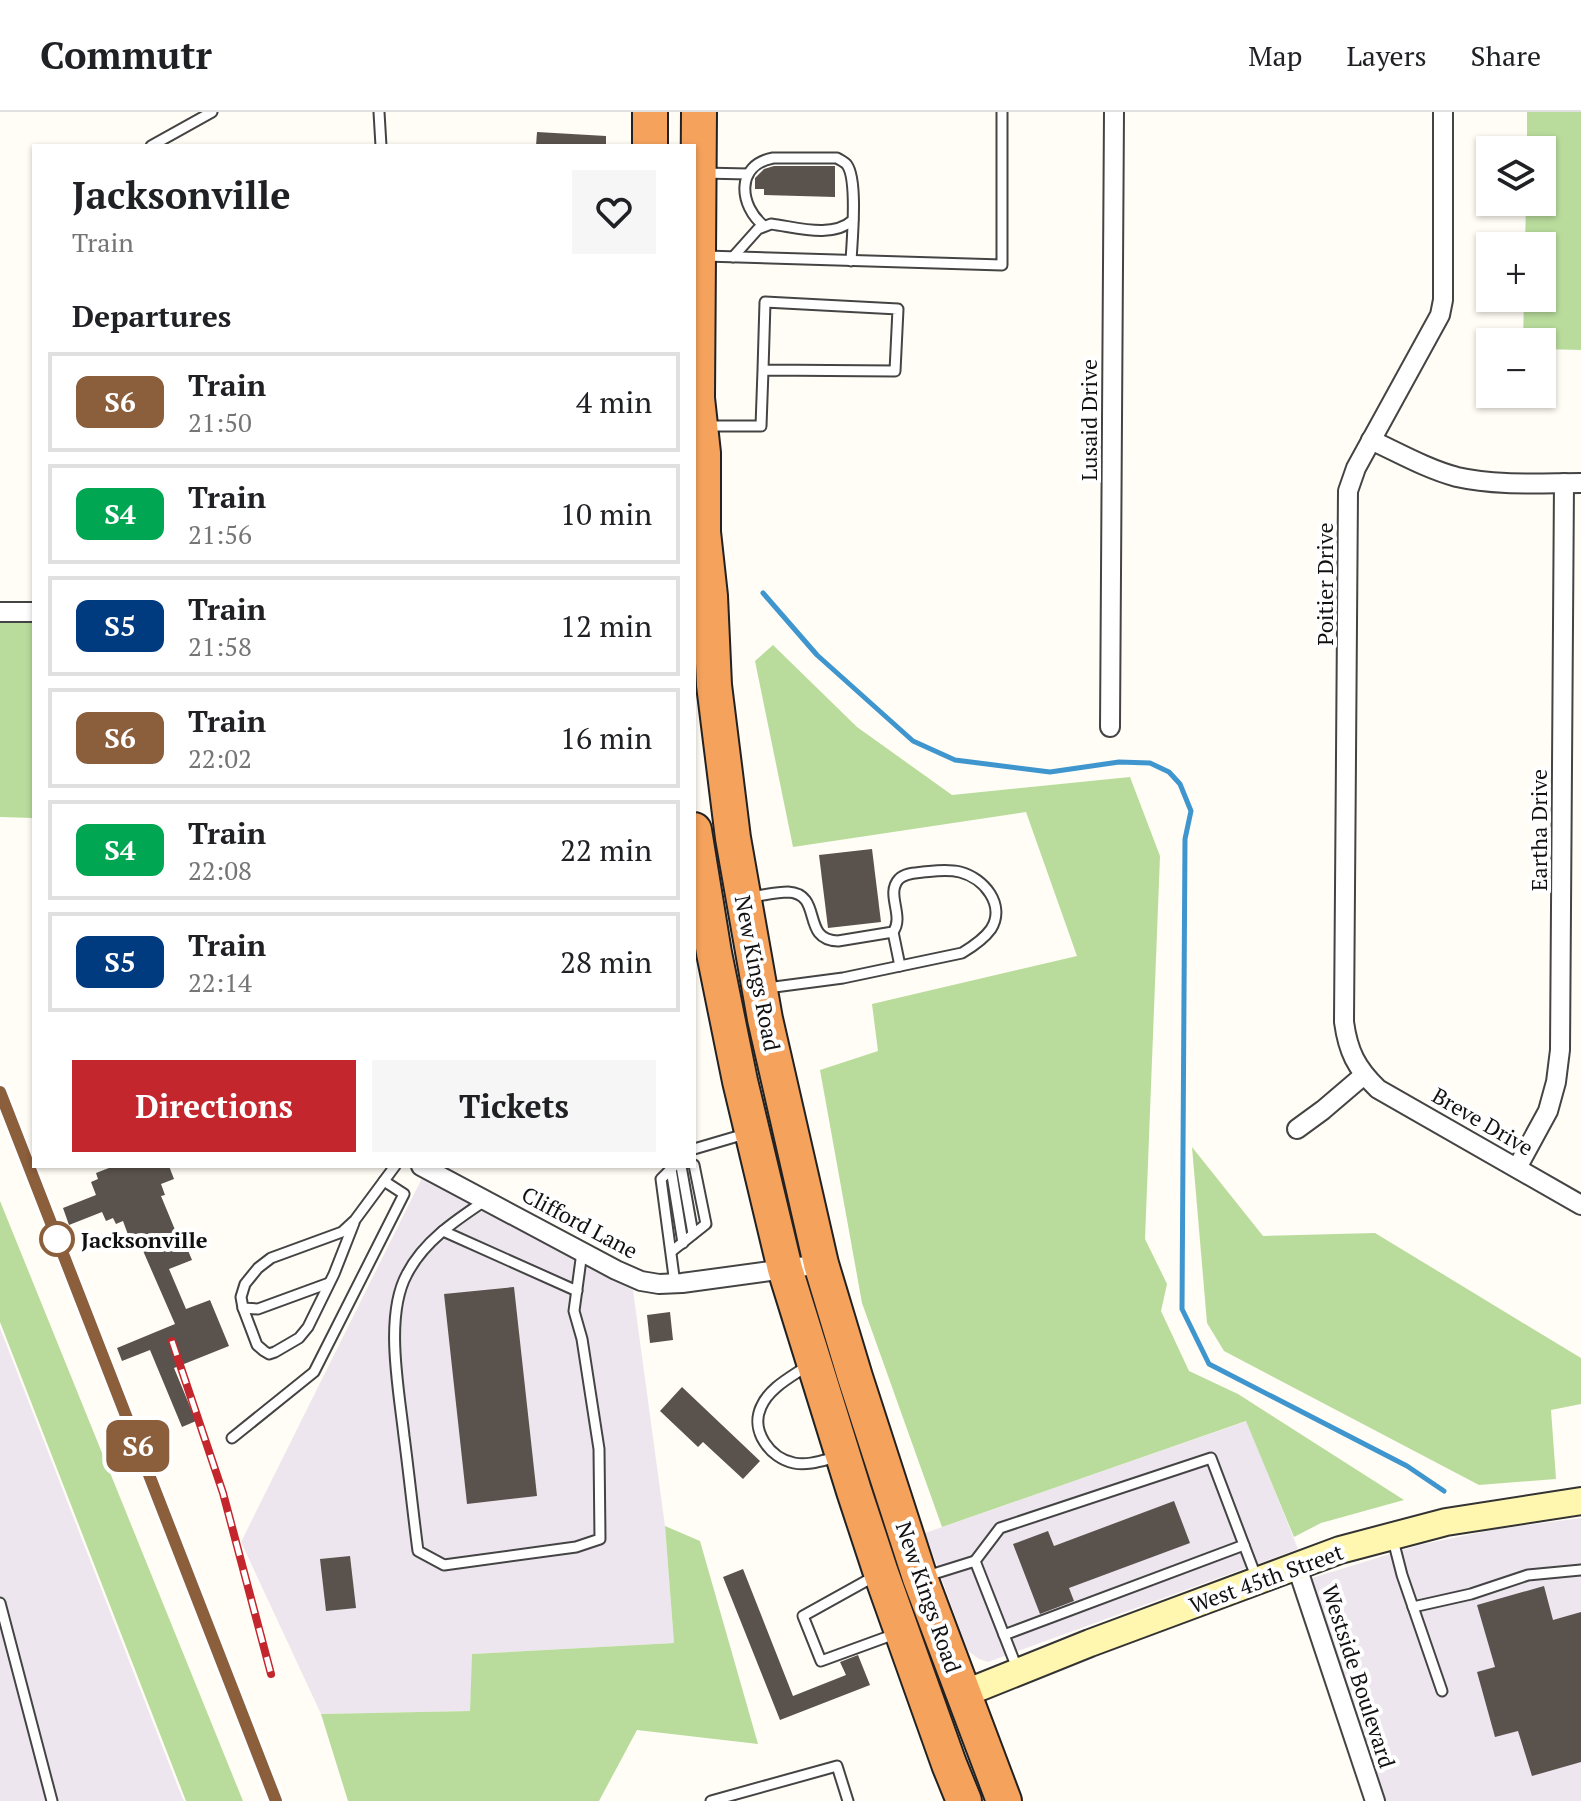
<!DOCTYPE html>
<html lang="en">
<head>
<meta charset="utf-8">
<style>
	:root { --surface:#fff; --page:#f6f6f6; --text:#202124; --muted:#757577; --line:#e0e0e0; --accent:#c4262e }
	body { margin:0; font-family:"PT Serif",serif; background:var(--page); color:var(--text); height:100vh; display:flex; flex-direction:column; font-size:30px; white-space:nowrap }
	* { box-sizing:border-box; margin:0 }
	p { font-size:26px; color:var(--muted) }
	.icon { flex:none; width:44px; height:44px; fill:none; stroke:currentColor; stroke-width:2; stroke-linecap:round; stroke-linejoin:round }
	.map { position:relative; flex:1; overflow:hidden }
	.side { position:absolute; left:32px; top:32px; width:664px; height:1024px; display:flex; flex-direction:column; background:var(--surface); border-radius:0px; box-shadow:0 2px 6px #0004 }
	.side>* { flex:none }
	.badge { padding:0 16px; border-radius:12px; font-size:28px; line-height:52px }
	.tools { position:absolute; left:1476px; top:24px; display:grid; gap:16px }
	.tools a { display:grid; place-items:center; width:80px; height:80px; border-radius:0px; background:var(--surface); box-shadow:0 2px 6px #0004; font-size:40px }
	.map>.badge { position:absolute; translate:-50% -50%; box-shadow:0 0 0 4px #fff }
	h2 { padding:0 40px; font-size:30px; line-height:72px }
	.round { display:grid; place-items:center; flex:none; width:84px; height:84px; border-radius:0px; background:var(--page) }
	.summary { display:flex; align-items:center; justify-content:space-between; height:136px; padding:0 40px }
	h1 { font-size:38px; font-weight:700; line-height:60px }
	.cta { display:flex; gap:16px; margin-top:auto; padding:16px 40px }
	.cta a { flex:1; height:92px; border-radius:0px; background:var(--accent); color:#fff; font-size:32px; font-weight:700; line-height:92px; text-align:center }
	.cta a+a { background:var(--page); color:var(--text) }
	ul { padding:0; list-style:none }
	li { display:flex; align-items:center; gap:24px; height:100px; margin:0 16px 12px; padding:0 24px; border:4px solid var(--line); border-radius:0px }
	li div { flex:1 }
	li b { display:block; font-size:30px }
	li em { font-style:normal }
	li .badge { min-width:88px; font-weight:700; text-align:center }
	header { display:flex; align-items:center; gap:48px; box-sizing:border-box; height:112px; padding:0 40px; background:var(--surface); border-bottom:2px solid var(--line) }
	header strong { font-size:38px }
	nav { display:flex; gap:44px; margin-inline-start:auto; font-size:28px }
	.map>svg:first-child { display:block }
	.industrial { fill:#eee6ef }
	.forest { fill:#b9dc9c }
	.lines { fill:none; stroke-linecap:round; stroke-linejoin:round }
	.stream { stroke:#3f96cf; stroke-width:5 }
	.building { fill:#5a524d }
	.lane-casing { stroke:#444; stroke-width:13 }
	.street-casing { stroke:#444; stroke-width:22 }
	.secondary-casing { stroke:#333; stroke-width:30 }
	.highway-casing { stroke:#222; stroke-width:38 }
	.lane { stroke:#fff; stroke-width:9 }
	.street { stroke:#fff; stroke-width:18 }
	.secondary { stroke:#fff6b0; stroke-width:26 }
	.highway { stroke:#f5a25d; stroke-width:34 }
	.rail-casing { stroke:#c4262e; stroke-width:8 }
	.rail { stroke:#fff; stroke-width:5; stroke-dasharray:15; stroke-linecap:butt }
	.line-casing { stroke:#fff; stroke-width:18 }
	.line { stroke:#8b5e3c; stroke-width:12 }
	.stop-dot { fill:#fff; stroke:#8b5e3c; stroke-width:4 }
	.labels { text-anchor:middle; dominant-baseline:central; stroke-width:8; stroke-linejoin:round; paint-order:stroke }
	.street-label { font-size:22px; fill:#111; stroke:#fff }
	.stop-label { font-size:22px; font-weight:bold; fill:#111; stroke:#fff; text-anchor:start }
</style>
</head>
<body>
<header>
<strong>Commutr</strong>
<nav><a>Map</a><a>Layers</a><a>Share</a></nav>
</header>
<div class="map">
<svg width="1581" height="1689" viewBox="0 0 1581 1689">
	<rect width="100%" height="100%" fill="#fffdf5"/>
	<!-- industrial -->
	<g class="industrial">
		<polygon points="423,1064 633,1178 665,1414 674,1531 473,1542 470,1599 321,1602 241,1430"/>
		<polygon points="0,1216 178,1675 184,1689 0,1689"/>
		<polygon points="1247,1309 1298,1437 988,1550 979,1547 968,1539 925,1421"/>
		<polygon points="1581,1406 1581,1689 1386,1689 1312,1466 1419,1433 1497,1417"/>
	</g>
	<!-- forest -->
	<g class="forest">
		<polygon points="1527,0 1581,0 1581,238 1542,237 1542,230 1523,230 1524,186 1542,186 1542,134 1525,134 1526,90 1542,90 1542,38 1527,38"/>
		<polygon points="0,508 34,508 34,706 0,705"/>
		<polygon points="773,533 857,615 952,683 1130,665 1160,744 1145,1127 1167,1172 1161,1199 1189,1259 1238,1282 1404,1388 1321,1411 1294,1425 1246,1309 942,1415 862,1191 820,958 878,939 872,892 1077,844 1026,700 793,735 755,549"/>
		<polygon points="1192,1035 1263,1124 1375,1121 1581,1246 1581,1292 1551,1298 1556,1367 1479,1373 1224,1239 1207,1211"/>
		<polygon points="0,1089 243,1689 186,1689 0,1210"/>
		<polygon points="665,1414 700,1429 758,1632 637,1618 599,1689 348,1689 321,1602 470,1599 472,1542 674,1531"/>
	</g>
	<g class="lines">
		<!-- stream -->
		<polyline class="stream" points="763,481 817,543 913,629 955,648 1050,660 1119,650 1150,651 1169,660 1180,672 1191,699 1185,727 1182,1197 1209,1252 1407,1354 1444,1379"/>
	</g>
	<!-- building -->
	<g class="building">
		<polygon points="537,20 606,24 606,34 536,34"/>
		<polygon points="774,54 835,54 835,85 764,83 764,77 755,77 755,66 764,57"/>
		<polygon points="872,737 881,810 828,816 819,743"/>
		<polygon points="114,1054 169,1054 174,1067 161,1072 165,1083 161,1084 178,1125 182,1124 192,1148 169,1157 186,1197 210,1188 229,1234 174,1256 196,1309 182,1315 150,1238 122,1249 117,1236 175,1212 137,1125 130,1128 123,1109 116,1112 113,1106 106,1109 102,1100 69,1113 63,1096 96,1083 91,1070 98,1067 96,1061"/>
		<polygon points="514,1175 537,1384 467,1392 444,1182"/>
		<polygon points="670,1200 673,1228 650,1231 647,1203"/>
		<polygon points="682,1275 760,1349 743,1367 703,1330 698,1335 660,1299"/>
		<polygon points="1174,1389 1190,1431 1069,1476 1074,1489 1040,1502 1013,1432 1048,1419 1054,1434"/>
		<polygon points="350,1444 356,1496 326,1499 320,1447"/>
		<polygon points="743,1457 793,1584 846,1563 840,1550 858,1543 870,1573 780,1608 723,1465"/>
		<polygon points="1544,1474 1553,1508 1581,1500 1581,1650 1532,1664 1518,1619 1495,1625 1477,1560 1495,1555 1477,1493"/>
	</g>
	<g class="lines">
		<defs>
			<g id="lane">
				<polyline points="379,0 381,34"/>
				<polyline points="151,34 212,0"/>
				<polyline points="703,61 748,62"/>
				<path d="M 764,114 C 739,94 735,53 773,46 L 837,46 C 840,48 845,50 847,53 C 858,68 852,129 851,149"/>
				<polyline points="705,144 1002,153 1002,0"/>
				<path d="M 733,145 L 758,117 L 771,112 C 796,115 832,127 853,108"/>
				<polyline points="708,314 761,314 763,258 895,259 898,197 765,190 763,258"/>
				<path d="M 749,785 C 761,784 775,780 788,780 C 824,782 800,828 838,829 L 893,820 C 905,804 885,782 899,767 C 905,761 915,761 923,760 C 935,759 947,757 960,760 C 984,766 1006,793 991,817 C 984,827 972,835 962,841 L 843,866 L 767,876"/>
				<polyline points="893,820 900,854"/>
				<polyline points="694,1037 745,1022"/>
				<polyline points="674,1054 661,1067 675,1172"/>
				<polyline points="681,1054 693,1122"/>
				<polyline points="671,1057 683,1131"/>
				<path d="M 486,1088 C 456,1108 424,1129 407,1162 C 384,1204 399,1278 404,1324 C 409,1362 413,1401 418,1439 L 444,1453 L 576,1435 L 600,1427 L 599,1337 L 582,1227 L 574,1199 L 582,1140"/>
				<polyline points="443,1119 577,1179"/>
				<polyline points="672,1139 706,1112 694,1053"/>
				<polyline points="329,1171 258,1197 243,1196 241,1185 245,1172 258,1156 271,1146 342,1120 355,1108 395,1054"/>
				<polyline points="243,1196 257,1233 264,1239 269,1242 275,1240 299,1226 308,1215 334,1162 354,1111"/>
				<path d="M 807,1254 C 791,1265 769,1276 761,1295 C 750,1319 770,1346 794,1351 C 808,1354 824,1348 837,1345"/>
				<polyline points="232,1326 314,1260 404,1082 384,1069"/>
				<polyline points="1393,1428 1402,1463 1442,1579"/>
				<polyline points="1244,1433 1257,1467"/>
				<polyline points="975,1449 1000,1416 1211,1346 1244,1433 1004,1523"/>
				<polyline points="875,1464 803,1504 821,1549 895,1522"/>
				<polyline points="927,1464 975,1449 1017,1556"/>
				<polyline points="0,1491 52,1689"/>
				<polyline points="1413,1495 1471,1482 1528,1463 1581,1458"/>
				<polyline points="711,1689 837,1654 848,1689"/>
			</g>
			<g id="street">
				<path d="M 1443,0 L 1443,188 L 1440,203 L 1356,356 L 1348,379 L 1344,910 C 1348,939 1356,956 1378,977 L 1581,1093"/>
				<path d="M 1371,328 C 1399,341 1427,357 1457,365 C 1497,374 1540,371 1581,371"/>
				<polyline points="0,500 34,500"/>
				<polyline points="1110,615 1114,0"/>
				<polyline points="1297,1017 1323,998 1364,963"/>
				<polyline points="421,1054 616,1158 641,1169 659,1172 682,1171 821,1152"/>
				<polyline points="1517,1056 1548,999 1556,970 1560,938 1564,371"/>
				<polyline points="1297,1455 1375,1689"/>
			</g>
			<polyline id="secondary" points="963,1582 1090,1531 1340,1438 1446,1410 1581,1389"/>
			<g id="highway">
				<polyline points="699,0 697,286 703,341 703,420 710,484 714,573 733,726 765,907 821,1152 855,1265 920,1466 1004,1689"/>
				<polyline points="650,34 650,0"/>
				<polyline points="694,718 714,841 740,969 785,1157 854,1379 881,1461 949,1652 964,1689"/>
			</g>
		</defs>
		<!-- lane casing -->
		<use href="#lane" class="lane-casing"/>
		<!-- street casing -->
		<use href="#street" class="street-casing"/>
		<!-- secondary casing -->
		<use href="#secondary" class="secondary-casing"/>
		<!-- highway casing -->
		<use href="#highway" class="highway-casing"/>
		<!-- lane -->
		<use href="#lane" class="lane"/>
		<!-- street -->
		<use href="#street" class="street"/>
		<!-- secondary -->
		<use href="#secondary" class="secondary"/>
		<!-- highway -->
		<use href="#highway" class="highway"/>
		<defs>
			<g id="rail">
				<polyline points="0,980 276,1689"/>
				<polyline points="172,1229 223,1381 271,1562"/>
			</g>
		</defs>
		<!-- rail casing -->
		<use href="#rail" class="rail-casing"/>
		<!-- rail -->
		<use href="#rail" class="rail"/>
	</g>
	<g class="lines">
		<defs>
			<polyline id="line" points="0,980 276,1689"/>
		</defs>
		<!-- line casing -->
		<use href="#line" class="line-casing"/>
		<!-- line -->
		<use href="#line" class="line"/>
	</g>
	<!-- markers -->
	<circle class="stop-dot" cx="57" cy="1127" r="16"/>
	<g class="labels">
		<!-- street labels -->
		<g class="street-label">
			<text transform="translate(1088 308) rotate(-90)">Lusaid Drive</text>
			<text transform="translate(1324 472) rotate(-90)">Poitier Drive</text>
			<text transform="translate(1538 718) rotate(-90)">Eartha Drive</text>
			<text transform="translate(758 861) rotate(79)">New Kings Road</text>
			<text transform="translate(1483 1009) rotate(30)">Breve Drive</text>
			<text transform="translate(580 1110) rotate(28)">Clifford Lane</text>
			<text transform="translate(1266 1466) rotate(-20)">West 45th Street</text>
			<text transform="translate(929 1485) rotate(71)">New Kings Road</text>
			<text transform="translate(1359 1564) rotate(72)">Westside Boulevard</text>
		</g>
		<!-- stop labels -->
		<g class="stop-label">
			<text x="81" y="1127">Jacksonville</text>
		</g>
	</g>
</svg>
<div class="tools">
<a><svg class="icon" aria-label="layers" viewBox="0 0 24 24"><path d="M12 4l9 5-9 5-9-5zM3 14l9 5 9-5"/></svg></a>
<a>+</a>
<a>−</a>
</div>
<b class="badge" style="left:138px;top:1334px;background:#8b5e3c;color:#fff">S6</b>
<section class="side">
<div class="summary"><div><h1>Jacksonville</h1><p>Train</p></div><a class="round"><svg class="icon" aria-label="heart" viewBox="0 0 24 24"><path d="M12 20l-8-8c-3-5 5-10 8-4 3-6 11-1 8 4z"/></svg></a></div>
<h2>Departures</h2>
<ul>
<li><span class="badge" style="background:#8b5e3c;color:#fff">S6</span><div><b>Train</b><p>21:50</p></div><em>4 min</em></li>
<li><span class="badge" style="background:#00a651;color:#fff">S4</span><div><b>Train</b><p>21:56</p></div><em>10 min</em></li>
<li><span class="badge" style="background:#003b80;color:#fff">S5</span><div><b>Train</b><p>21:58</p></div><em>12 min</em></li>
<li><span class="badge" style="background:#8b5e3c;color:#fff">S6</span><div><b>Train</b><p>22:02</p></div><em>16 min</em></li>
<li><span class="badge" style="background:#00a651;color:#fff">S4</span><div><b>Train</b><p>22:08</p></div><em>22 min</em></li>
<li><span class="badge" style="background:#003b80;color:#fff">S5</span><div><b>Train</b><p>22:14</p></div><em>28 min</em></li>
</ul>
<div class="cta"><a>Directions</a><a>Tickets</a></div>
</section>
</div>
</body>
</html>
